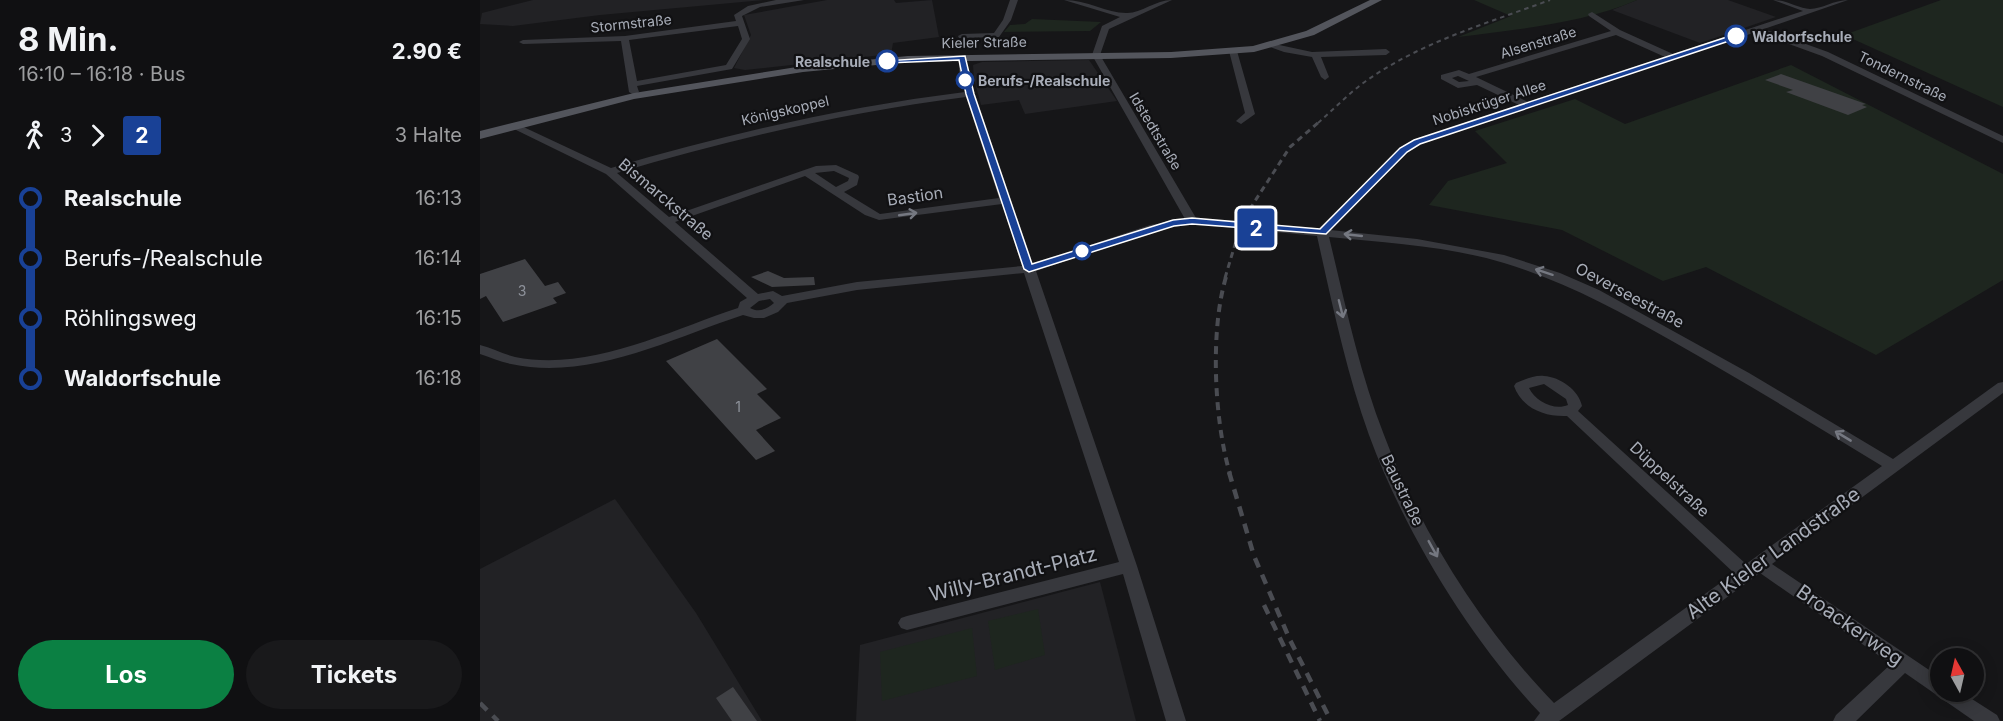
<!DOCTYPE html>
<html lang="de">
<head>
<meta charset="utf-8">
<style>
	:root { --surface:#101012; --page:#19191b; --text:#f1f3f6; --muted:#9c9d9f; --line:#303032; --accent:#0b8043 }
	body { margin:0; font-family:Inter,sans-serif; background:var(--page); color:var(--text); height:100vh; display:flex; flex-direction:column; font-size:22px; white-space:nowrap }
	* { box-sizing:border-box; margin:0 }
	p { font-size:20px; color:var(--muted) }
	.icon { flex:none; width:33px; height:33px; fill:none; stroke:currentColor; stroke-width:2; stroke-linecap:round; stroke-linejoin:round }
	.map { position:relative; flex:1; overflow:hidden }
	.side { display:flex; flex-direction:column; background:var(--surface); width:480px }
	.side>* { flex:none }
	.badge { padding:0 12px; border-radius:4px; font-size:21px; line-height:39px }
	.needle { width:39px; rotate:352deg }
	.tools { position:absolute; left:1450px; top:648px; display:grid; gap:12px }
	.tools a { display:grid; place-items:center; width:54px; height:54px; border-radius:50%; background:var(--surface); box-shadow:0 3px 15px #0003,0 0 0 2px var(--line); font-size:30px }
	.map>.badge { position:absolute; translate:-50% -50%; box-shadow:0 0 0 3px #fff }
	.legs { display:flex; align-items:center; gap:9px; height:66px; padding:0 18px; font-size:20px }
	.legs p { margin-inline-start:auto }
	.head { display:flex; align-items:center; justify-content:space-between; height:102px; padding:0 18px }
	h1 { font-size:33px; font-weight:700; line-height:45px }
	.button { display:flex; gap:12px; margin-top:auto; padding:12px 18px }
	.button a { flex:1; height:69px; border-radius:36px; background:var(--accent); color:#fff; font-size:24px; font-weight:700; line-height:69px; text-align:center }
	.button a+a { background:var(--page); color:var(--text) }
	ul { padding:0 18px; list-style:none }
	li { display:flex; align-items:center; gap:21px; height:60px; font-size:22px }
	li i { display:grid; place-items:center; width:9px; height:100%; margin:0 8px; background:currentColor }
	li i::after { content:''; width:15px; height:15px; margin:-8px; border:4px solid; border-radius:50%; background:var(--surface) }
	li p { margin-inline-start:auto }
	li:first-child i { background:linear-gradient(#0000 50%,currentColor 0) }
	li:last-child i { background:linear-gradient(currentColor 50%,#0000 0) }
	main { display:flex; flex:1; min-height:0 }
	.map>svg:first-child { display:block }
	.built { fill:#222225 }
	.green { fill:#1e261f }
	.building { fill:#404145 }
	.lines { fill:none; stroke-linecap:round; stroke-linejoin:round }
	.minor { fill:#37383d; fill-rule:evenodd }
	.major { fill:#53555c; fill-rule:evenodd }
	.rail-far3 { stroke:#4a4c52; stroke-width:2; stroke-dasharray:4.5 4; stroke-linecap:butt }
	.rail-far2 { stroke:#4a4c52; stroke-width:3; stroke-dasharray:6 4.5; stroke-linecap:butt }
	.rail-far1 { stroke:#4a4c52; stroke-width:4; stroke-dasharray:8 6; stroke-linecap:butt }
	.rail { stroke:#4a4c52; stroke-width:4.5; stroke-dasharray:10 8; stroke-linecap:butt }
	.oneway { stroke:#757881 }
	.line-1 { fill:#194196; stroke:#fff; stroke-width:1.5 }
	.stop-1-dot { fill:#fff; stroke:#194196; stroke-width:3 }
	.labels { text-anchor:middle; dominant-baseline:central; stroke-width:4.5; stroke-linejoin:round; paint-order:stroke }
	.far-street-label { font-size:14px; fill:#a8adb8; stroke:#111113 }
	.far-stop-label { font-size:14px; font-weight:bold; fill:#a8adb8; stroke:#111113; text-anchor:start }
	.number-label { font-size:14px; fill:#8e929b }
	.street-label { font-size:16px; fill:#a8adb8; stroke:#111113 }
	.near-street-label { font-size:20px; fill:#a8adb8; stroke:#111113 }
</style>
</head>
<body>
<main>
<section class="side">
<div class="head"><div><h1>8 Min.</h1><p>16:10 – 16:18 · Bus</p></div><b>2.90 €</b></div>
<div class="legs"><svg class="icon" aria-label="walk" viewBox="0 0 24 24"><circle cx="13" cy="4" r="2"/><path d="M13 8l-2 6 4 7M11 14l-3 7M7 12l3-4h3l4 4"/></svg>3<svg class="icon" aria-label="forward" viewBox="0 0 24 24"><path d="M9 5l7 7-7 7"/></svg><b class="badge" style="background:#194196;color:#fff">2</b><p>3 Halte</p></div>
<ul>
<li><i style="color:#194196"></i><b>Realschule</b><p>16:13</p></li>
<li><i style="color:#194196"></i><span>Berufs-/Realschule</span><p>16:14</p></li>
<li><i style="color:#194196"></i><span>Röhlingsweg</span><p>16:15</p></li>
<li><i style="color:#194196"></i><b>Waldorfschule</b><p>16:18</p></li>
</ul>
<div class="button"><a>Los</a><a>Tickets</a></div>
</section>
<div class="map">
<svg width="1523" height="721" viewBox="0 0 1523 721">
	<rect width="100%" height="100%" fill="#161618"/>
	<!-- built -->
	<g class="built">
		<polygon points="53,0 284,0 120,15 33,26 0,24 2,13"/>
		<polygon points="347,0 414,0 416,3 452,0 459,37 413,43 411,54 265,70 254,68 271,35 264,15"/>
		<polygon points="1157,0 1248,0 1296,17 1220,43 1132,10"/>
		<polygon points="609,60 637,101 545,114 539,100 501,105 494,79 493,65 502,62"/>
		<polygon points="135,499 216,613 282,721 0,721 0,569"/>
		<polygon points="620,582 656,721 376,721 380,645"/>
	</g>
	<!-- green -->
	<g class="green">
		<path d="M 994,0 L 1157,0 C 1100,24 1039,29 978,37 L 1031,16 Z"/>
		<polygon points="1461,0 1523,0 1523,107 1364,35"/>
		<polygon points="552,19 621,22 610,31 524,32 530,25 545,24"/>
		<polygon points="1311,65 1523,174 1523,280 1396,355 1226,267 1183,281 1082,230 949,205 968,181 1027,163 995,131 1095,99 1145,124"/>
		<polygon points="558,609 565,655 515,670 508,621"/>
		<polygon points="492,628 497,676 402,701 400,652"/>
	</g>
	<!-- building -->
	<g class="building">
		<polygon points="1301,74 1386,104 1382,105 1387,107 1368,115 1306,92 1313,90 1285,80"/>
		<polygon points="45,259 65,286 78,282 86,293 73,298 77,303 23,322 6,296 0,299 0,274"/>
		<polygon points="288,271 304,278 334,277 335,285 292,287 271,277"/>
		<polygon points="237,339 287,389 277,394 301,418 276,430 295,451 276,460 186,361"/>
		<polygon points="253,687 277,721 252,721 236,698"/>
	</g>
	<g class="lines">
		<!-- minor -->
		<g class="minor">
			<path d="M 296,0 L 324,0 L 280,7 L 262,16 L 270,39 L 252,69 L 157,86 L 159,92 L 154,95 L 149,92 L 141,41 L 43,44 L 39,42 L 43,40 L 145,36 L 256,21 L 254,15 L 268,6 ZM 258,26 L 262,39 L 246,65 L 157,81 L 149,40 Z"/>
			<polygon points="530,0 538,0 531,20 519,37 479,38 478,36 482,34 514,33 523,20"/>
			<path d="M 584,0 C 607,0 627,13 646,13 C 660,14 675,0 692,0 L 629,29 L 620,55 L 716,218 L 838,229 L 920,148 L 933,140 L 1039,105 L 997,85 L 978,88 L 961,79 L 961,75 L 979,70 L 989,74 L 1131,31 L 1109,16 L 1108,14 L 1112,12 L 1140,30 L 1193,54 L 1323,11 L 1293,0 C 1307,0 1319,9 1330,9 C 1342,9 1354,0 1368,0 L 1284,29 L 1348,52 L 1523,136 L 1523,143 L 1342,56 L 1276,32 L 941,144 L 928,152 L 850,230 L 937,239 L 1024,255 L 1080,273 L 1119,290 L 1269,373 L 1413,459 L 1518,383 L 1523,382 L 1523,393 L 1292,564 L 1461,678 L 1461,692 L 1481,692 L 1517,715 L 1520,721 L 1494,721 L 1425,673 L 1376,721 L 1353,721 L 1356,715 L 1411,664 L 1280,573 L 1079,721 L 1054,721 L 1060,713 C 990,639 924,531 889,435 C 866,371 852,303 837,236 L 712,224 L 676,230 L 556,271 L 657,566 L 706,721 L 686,721 L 643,574 L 427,630 L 421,628 L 418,623 L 421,618 L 427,616 L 639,562 L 544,273 L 377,290 L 307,303 L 298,312 L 284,318 L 274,318 L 263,315 C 190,339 110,381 31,364 C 20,362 10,357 0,354 L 0,345 C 12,348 23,354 35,357 C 110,372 188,331 258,308 L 260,302 L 267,298 L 126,174 L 32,128 L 32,124 L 35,123 L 131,168 C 247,134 364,107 485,92 L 479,70 L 479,58 L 483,55 L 487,58 L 487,70 L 495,94 L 553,264 L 670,225 L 705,219 L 612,55 L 622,26 L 640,17 ZM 1136,35 L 1185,57 L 1048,102 L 996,77 ZM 978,76 L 989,81 L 979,82 L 972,78 ZM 486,97 L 519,198 L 400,214 L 364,192 L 377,185 L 379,177 L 378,175 L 356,165 L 336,166 L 189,217 L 137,173 C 252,139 367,112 486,97 ZM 354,171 L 369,178 L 368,181 L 356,187 L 335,173 ZM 325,176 L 385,215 L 399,220 L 522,204 L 542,266 L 377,282 L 302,296 L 293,291 L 278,294 L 195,222 ZM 849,237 C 907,243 968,246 1024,263 C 1084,281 1137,310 1192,341 C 1263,381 1333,424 1402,466 L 1266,564 L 1098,411 L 1102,406 C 1099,390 1080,377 1064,376 C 1054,375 1044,380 1036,383 L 1034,386 C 1042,408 1064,417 1087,416 L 1254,573 L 1074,703 C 1003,630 940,531 904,435 C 879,371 865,303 849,237 ZM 290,299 L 294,303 C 287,309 279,313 270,308 L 279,301 ZM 1064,384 L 1086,399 L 1088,405 C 1074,411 1055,401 1049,388 Z"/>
			<polygon points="790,43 832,52 906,49 910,52 906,55 841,57 849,77 845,80 841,77 832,57 804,52 790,47"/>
			<polygon points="753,48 757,51 775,114 761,124 756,121 765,113 749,51"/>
		</g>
		<!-- major -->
		<polygon class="major" points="890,0 902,0 834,35 774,52 691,58 428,62 323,72 154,99 0,139 0,131 154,93 323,66 428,56 691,52 773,46 826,31"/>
		<!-- rail-far3 -->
		<path class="rail-far3" d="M 838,123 C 854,109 869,93 886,81 C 941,42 1008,23 1070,0"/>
		<!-- rail-far2 -->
		<polyline class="rail-far2" points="745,278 762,221 810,147 839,122"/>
		<!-- rail-far1 -->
		<path class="rail-far1" d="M 746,277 C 730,330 734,420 750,474"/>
		<!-- rail -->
		<g class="rail">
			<polyline points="749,472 774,556 810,640 851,721"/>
			<polyline points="784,605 840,721"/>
			<polyline points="0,703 18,721"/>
		</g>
	</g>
	<!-- one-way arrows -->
	<defs><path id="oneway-shaft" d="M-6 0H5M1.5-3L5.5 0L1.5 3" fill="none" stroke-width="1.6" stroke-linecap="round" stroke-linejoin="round" transform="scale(1.5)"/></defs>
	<g class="oneway">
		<use href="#oneway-shaft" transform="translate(428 214) rotate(-8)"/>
		<use href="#oneway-shaft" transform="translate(873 235) rotate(-174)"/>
		<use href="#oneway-shaft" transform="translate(1064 272) rotate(-162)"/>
		<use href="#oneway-shaft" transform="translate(861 309) rotate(76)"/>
		<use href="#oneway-shaft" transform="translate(1363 436) rotate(-149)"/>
		<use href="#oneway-shaft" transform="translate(953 549) rotate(61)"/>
	</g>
	<!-- line-1 -->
	<polygon class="line-1" points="1256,34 1258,38 940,144 927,152 846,234 712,224 694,226 549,272 544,269 486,94 479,60 407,63 403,61 485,56 494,94 552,264 693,220 712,218 840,229 920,148 934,140"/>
	<!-- markers -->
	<g class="stop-1-dot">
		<circle cx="1256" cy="36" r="10"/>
		<circle cx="407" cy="61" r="10"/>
		<circle cx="485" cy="80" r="8"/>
		<circle cx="602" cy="251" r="8"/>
	</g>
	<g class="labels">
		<!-- far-street labels -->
		<g class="far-street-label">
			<text transform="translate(151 23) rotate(-6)">Stormstraße</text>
			<text transform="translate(504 42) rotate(-1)">Kieler Straße</text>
			<text transform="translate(1058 42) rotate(-17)">Alsenstraße</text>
			<text transform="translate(1423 76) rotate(26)">Tondernstraße</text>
			<text transform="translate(1009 102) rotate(-18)">Nobiskrüger Allee</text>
			<text transform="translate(305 110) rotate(-13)">Königskoppel</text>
			<text transform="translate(676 131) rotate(59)">Idstedtstraße</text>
		</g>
		<!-- far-stop labels -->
		<g class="far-stop-label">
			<text x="1272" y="36">Waldorfschule</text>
			<text x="390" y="61" text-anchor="end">Realschule</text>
			<text x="498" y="80">Berufs-/Realschule</text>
		</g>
		<!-- number labels -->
		<g class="number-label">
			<text x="42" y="290">3</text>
			<text x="258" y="406">1</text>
		</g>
		<!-- street labels -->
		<g class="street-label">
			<text transform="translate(435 196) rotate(-8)">Bastion</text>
			<text transform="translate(186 199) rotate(40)">Bismarckstraße</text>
			<text transform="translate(1150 295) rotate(28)">Oeverseestraße</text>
			<text transform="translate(1190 479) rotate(43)">Düppelstraße</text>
			<text transform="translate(923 490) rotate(64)">Baustraße</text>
		</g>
		<!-- near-street labels -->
		<g class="near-street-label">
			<text transform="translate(1293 553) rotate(-36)">Alte Kieler Landstraße</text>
			<text transform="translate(533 574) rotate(-14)">Willy-Brandt-Platz</text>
			<text transform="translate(1370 625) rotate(35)">Broackerweg</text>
		</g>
	</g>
</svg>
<div class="tools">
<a><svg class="needle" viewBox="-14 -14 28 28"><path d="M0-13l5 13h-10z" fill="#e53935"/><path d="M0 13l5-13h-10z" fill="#9c9d9f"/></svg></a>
</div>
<b class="badge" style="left:776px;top:228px;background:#194196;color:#fff">2</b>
</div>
</main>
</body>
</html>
